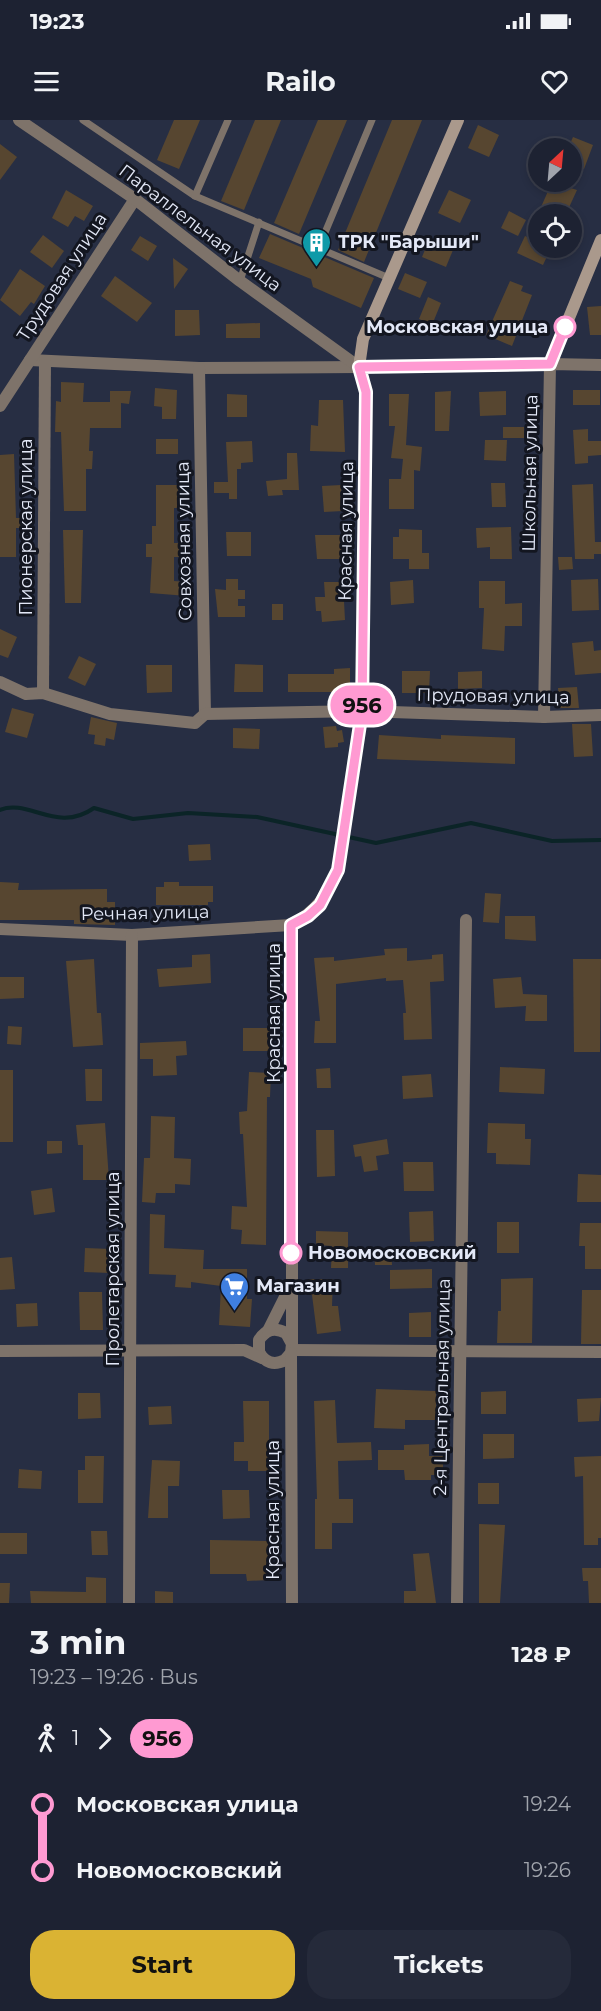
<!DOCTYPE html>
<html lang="en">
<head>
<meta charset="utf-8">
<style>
	:root { --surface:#1d2232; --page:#252a3a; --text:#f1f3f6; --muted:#a0a4ac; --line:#3b3f4d; --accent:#dab333 }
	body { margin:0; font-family:Montserrat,sans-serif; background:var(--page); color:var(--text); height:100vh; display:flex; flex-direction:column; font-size:22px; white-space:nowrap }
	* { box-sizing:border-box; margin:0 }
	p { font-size:20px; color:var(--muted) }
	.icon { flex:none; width:33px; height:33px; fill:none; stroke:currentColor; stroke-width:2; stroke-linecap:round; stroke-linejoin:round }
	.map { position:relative; height:1483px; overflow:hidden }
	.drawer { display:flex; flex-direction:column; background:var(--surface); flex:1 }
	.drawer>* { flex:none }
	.badge { padding:0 12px; border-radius:20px; font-size:21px; line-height:39px }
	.needle { width:39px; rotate:26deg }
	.fabs { position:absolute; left:528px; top:18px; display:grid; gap:12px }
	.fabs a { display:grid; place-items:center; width:54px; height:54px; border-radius:50%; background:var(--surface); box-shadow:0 3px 9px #0003,0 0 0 2px var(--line); font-size:30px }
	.map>.badge { position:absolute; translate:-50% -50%; box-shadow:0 0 0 3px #fff }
	.legs { display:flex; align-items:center; gap:9px; height:66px; padding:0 30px; font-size:20px }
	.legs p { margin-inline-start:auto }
	.overview { display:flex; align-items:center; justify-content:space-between; height:102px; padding:0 30px }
	h1 { font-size:33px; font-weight:700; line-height:45px }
	.button { display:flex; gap:12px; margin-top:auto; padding:12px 30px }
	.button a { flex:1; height:69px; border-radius:24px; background:var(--accent); color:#111; font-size:24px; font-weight:700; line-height:69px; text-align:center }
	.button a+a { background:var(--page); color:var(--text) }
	ul { padding:0 30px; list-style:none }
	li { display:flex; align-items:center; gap:21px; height:66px; font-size:22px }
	li i { display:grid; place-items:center; width:9px; height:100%; margin:0 8px; background:currentColor }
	li i::after { content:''; width:15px; height:15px; margin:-8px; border:4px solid; border-radius:50%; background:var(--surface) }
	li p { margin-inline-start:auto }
	li:first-child i { background:linear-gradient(#0000 50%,currentColor 0) }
	li:last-child i { background:linear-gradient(currentColor 50%,#0000 0) }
	.status { display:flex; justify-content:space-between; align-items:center; height:42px; padding:0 30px; background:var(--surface); direction:ltr }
	.status svg { height:16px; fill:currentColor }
	header { display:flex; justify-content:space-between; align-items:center; height:78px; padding:0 30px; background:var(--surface); font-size:27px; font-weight:700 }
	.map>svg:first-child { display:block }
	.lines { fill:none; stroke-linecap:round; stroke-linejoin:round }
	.stream { stroke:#0b2427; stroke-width:4 }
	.building { fill:#574630 }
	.lane { stroke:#7e736a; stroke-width:7 }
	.street { stroke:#7e736a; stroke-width:12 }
	.secondary { stroke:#aa998c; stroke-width:12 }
	.line-1-casing { stroke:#fff; stroke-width:14 }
	.line-1 { stroke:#ff9ad2; stroke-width:9 }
	.stop-1-dot { fill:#fff; stroke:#ff9ad2; stroke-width:3 }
	.labels { text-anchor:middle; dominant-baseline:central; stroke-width:6; stroke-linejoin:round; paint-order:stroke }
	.street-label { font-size:18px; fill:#e3e8f7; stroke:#131620 }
	.poi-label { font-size:18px; font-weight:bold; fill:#e3e8f7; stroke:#131620; text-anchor:start }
	.stop-label { font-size:18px; font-weight:bold; fill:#e3e8f7; stroke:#131620; text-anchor:end }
</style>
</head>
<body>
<div class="status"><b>19:23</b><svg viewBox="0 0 49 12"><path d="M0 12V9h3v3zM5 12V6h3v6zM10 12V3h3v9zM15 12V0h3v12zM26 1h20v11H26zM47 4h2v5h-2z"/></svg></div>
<header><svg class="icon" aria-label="menu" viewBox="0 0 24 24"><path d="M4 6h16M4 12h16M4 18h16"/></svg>Railo<svg class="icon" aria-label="heart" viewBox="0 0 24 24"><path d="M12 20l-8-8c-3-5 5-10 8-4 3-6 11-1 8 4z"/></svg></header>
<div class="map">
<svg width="601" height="1483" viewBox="0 0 601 1483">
	<rect width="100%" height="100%" fill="#272e43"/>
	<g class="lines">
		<!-- stream -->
		<path class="stream" d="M 0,690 C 28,678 57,714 94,688 L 133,699 L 188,693 L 257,697 L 376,723 L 471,703 L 552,721 L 601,720"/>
	</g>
	<!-- building -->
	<g class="building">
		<polygon points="174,0 200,0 179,49 157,40"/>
		<polygon points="255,0 281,0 244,90 221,81"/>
		<polygon points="318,0 347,0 299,114 274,103"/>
		<polygon points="392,0 422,0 364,142 338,130"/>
		<polygon points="478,5 499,15 489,37 468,28"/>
		<polygon points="573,17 593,25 584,49 572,44 572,28 568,28"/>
		<polygon points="0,24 17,37 0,60"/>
		<polygon points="552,62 577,70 566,94 538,94"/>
		<polygon points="66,70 93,86 84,101 75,96 68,107 52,98"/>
		<polygon points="449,70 471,80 460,103 438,93"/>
		<polygon points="509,91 526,100 518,116 501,108"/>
		<polygon points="270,114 374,158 361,188 313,167 311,159 259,138"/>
		<polygon points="43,115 64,131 52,148 30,132"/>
		<polygon points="140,116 157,126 148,141 131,130"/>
		<polygon points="525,116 538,122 538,128 551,128 543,145 517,133"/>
		<polygon points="429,120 453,130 446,147 422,137"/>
		<polygon points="173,138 188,149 174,169"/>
		<polygon points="20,149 45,166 34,184 31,182 20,196 0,180"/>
		<polygon points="405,153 427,162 420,178 398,169"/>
		<polygon points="115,156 152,183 137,202 101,176"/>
		<polygon points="510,161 523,166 521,171 532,175 512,226 486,215"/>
		<polygon points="428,177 441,183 432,205 419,199"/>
		<polygon points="601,186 601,215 590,215 587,187"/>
		<polygon points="175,190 199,190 200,215 175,216"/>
		<polygon points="260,203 260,218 226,218 226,204"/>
		<polygon points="61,262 84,263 83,282 110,282 110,271 131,271 129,284 121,283 121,308 90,308 89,331 93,331 92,349 86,349 86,391 64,391 61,312 55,312 56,281 61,282"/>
		<polygon points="155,268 177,270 176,299 162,299 162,287 154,286"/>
		<rect x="573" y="270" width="27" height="15"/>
		<polygon points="451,271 449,311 435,311 435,272"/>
		<polygon points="506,271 506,295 480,296 479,272"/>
		<polygon points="227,274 247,275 247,297 227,297"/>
		<polygon points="389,274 409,274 406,325 422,327 420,351 414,350 414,389 389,389 389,359 401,359 403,339 391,338 395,306 389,306"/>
		<polygon points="319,280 343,280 345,332 310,331 311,305 318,306"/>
		<rect x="503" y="307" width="21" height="11"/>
		<polygon points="588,309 588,321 601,321 601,335 588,336 588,343 575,344 573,310"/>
		<rect x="156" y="319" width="22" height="15"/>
		<polygon points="485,320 507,320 506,341 484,340"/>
		<polygon points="252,321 253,342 241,343 241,349 237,349 237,379 229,379 229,373 214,373 214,362 228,362 226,322"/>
		<polygon points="287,333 297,333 299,370 282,370 283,375 268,376 266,361 287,359"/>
		<polygon points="14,334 16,398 27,398 27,408 16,408 16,437 0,437 0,335"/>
		<polygon points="491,363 505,363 506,387 492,387"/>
		<polygon points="593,364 595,422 601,422 601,434 594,434 594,439 575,439 572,365"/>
		<polygon points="156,365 178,365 178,388 174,388 174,423 179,423 179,437 174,437 174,461 187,462 187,476 150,473 152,437 146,437 146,424 152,424 152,406 156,406"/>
		<polygon points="341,365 343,391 324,392 322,366"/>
		<polygon points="511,407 512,439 490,439 490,427 477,428 476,408"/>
		<polygon points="399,409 422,410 422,433 429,433 429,449 409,449 409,439 393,439 393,417 399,417"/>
		<polygon points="63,410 83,410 81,483 65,483"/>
		<polygon points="226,412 251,412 251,436 227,436"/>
		<polygon points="315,415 341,415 342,439 317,439"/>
		<polygon points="558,437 572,437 573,449 559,450"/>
		<polygon points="226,459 238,459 238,470 245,470 245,479 238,479 238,486 245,486 245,497 218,497 215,469 226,470"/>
		<polygon points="598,459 599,490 572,491 571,460"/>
		<polygon points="413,460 414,483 391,485 390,462"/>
		<polygon points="479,461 505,461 505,484 522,483 522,506 505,506 504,531 482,529 484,488 479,488"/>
		<polygon points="324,462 343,462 345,500 322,502 321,491 316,491 315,477 325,477"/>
		<rect x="272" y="484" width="11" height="16"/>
		<polygon points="0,509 17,517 8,538 0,535"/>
		<polygon points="593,521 594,531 601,530 601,553 575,555 572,523"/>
		<polygon points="79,536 96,544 85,566 68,558"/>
		<polygon points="235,544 263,545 263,572 234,572"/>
		<polygon points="146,545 172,545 172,572 147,573"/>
		<polygon points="350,548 350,572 288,572 288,554 334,554 334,549"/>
		<polygon points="402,551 430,551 429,573 402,573"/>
		<polygon points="482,551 482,568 458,569 458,552"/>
		<polygon points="577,567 579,588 559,588 558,568"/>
		<polygon points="12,588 34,594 27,618 5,612"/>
		<polygon points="91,597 117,603 114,620 106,618 105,626 94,624 95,615 88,614"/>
		<polygon points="572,604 591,604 593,636 574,637"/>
		<polygon points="336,606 337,611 342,610 344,622 338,623 338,627 325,628 323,607"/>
		<polygon points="233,608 260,609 259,629 233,628"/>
		<polygon points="379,615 441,619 441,615 515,618 515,644 377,639"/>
		<polygon points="210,724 211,740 189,741 188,725"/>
		<polygon points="0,762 19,763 18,770 107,769 107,782 115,782 115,805 74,804 74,800 0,800"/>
		<polygon points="164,762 179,762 179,766 213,766 213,782 208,782 208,785 156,785 156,767 164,767"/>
		<polygon points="485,773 501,774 499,803 483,802"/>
		<polygon points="505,796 535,796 536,821 505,819"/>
		<polygon points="407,828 407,841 432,839 432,835 443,834 444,861 430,862 432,919 404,920 403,893 406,893 403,860 386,861 386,858 336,864 336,923 314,923 315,901 320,901 314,838 334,837 334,841 385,835 384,829"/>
		<polygon points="210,834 211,863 159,867 157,849 192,847 192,835"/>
		<polygon points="94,839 97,893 101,893 103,925 73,927 66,841"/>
		<polygon points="573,839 601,839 600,932 574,932"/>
		<polygon points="0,857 24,857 24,878 0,879"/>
		<polygon points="521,857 523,874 547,875 547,901 525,901 526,886 495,888 493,859"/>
		<polygon points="8,906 22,907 21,925 7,924"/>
		<rect x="243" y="908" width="27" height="23"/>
		<polygon points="186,921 187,935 176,936 177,955 153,956 153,939 140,939 140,923"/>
		<polygon points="500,947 545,949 544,974 499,972"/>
		<polygon points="330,948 331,968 317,968 316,949"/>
		<polygon points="85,949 102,949 102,981 86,981"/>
		<rect x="0" y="950" width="13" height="72"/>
		<polygon points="249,952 271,953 270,977 267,977 266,1125 241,1124 242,1110 231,1109 232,1086 247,1087 243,1014 240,1014 239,992 247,991"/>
		<polygon points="431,954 433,977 403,979 402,956"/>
		<polygon points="151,996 175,997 174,1038 191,1039 190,1065 175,1064 175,1073 156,1073 155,1083 142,1082 144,1038 150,1038"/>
		<polygon points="105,1003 109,1060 83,1060 83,1025 78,1025 76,1005"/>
		<polygon points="488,1003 525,1004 525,1019 531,1019 530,1045 496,1044 496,1033 487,1033"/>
		<polygon points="316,1010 334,1010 335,1056 317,1057"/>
		<polygon points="387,1019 389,1034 376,1036 378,1050 364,1052 361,1036 355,1037 353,1025"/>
		<polygon points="47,1021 62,1021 62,1033 47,1034"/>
		<polygon points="403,1042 433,1042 434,1071 404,1071"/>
		<polygon points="578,1054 601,1055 601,1082 577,1082"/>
		<polygon points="52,1068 55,1092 34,1095 31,1071"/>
		<polygon points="433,1091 434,1121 410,1122 409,1092"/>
		<polygon points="150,1094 165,1095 164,1128 204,1130 203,1149 247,1149 247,1179 252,1179 250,1207 219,1205 221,1166 191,1162 191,1168 175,1167 176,1155 149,1154"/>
		<rect x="497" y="1102" width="22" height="31"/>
		<polygon points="580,1103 601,1103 601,1149 585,1149 585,1126 579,1126"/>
		<polygon points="316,1111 348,1112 348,1148 331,1148 332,1126 316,1125"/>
		<polygon points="85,1128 111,1129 110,1153 84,1152"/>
		<polygon points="391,1128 392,1145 375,1145 374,1129"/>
		<polygon points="12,1137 15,1169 0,1170 0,1138"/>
		<polygon points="432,1149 432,1168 390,1169 390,1150"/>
		<polygon points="533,1158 532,1223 497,1223 498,1191 501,1191 501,1159"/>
		<polygon points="308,1159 333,1159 332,1186 338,1186 341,1211 317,1214 312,1175 307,1175"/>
		<polygon points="582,1170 601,1170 601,1224 581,1224"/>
		<polygon points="79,1172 102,1172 103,1210 80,1210"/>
		<polygon points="37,1183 38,1206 17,1207 16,1184"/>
		<polygon points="431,1192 431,1217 409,1217 409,1193"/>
		<polygon points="376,1269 436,1271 436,1300 405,1300 405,1309 374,1308"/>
		<polygon points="506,1271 506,1294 481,1294 481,1272"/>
		<polygon points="78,1273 100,1273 101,1298 78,1299"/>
		<polygon points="601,1278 599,1301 578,1302 577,1279"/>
		<polygon points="335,1280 337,1323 371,1322 372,1340 338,1341 339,1379 353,1379 353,1403 332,1403 332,1429 315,1429 315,1379 317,1379 314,1281"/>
		<polygon points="243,1281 269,1281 269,1351 248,1351 248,1341 234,1341 234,1322 244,1322"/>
		<polygon points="171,1286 172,1304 149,1305 148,1287"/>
		<polygon points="483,1314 514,1314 514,1338 483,1339"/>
		<polygon points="429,1324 429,1336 443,1336 443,1355 431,1355 431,1360 405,1360 404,1350 378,1350 378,1330 404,1330 404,1325"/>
		<polygon points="85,1336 104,1336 103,1383 78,1383 78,1350 85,1350"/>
		<polygon points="601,1336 601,1418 598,1418 598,1425 584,1425 583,1356 575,1357 574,1337"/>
		<polygon points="152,1340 180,1341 179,1366 168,1366 168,1398 148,1398"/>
		<polygon points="19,1349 42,1351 41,1369 18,1368"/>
		<rect x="478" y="1363" width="21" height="21"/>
		<polygon points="222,1370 249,1370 250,1398 223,1399"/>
		<polygon points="479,1404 505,1405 500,1483 479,1483"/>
		<polygon points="91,1411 107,1411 108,1435 92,1435"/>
		<rect x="0" y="1413" width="27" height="21"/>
		<polygon points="210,1420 268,1421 269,1460 247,1461 246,1454 210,1454"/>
		<polygon points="429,1433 436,1483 404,1483 404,1471 416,1471 413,1434"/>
		<polygon points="582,1448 601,1448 601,1483 589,1483 588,1461 583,1461"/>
		<polygon points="86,1457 106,1458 106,1483 31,1483 30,1471 86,1472"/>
		<polygon points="0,1463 10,1463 9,1483 0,1483"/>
		<polygon points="155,1471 173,1472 173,1483 155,1483"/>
	</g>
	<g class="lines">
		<!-- lane -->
		<g class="lane">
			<polyline points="83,0 195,76 389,158"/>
			<polyline points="195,76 228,0"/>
			<polyline points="319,127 372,0"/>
			<polyline points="240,161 259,102"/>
		</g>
		<!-- street -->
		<g class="street">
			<polyline points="30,240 199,248 359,247"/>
			<polyline points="199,248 205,594"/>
			<polyline points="0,286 135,79"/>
			<polyline points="0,562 26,574 43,573 110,594 195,603 205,594"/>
			<polyline points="43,573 45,241"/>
			<polyline points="205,594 362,591 544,597 601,595"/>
			<polyline points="544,597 550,244 601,245"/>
			<path d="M 291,805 L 292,828 L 292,1224 L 291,1233 L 285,1240 C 274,1246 265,1243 259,1232 L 259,1220 C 266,1209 275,1207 286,1213 L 292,1224"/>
			<path d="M 0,809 L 132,815 L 291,805 C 316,792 327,776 338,750 L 362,591 L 366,272 L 359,247 L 240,161 L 135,79 L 19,0"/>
			<polyline points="268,1211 289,1169"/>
			<polyline points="292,1230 601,1232"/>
			<polyline points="0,1231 244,1230 262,1238"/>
			<polyline points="291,1233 292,1483"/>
			<polyline points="129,1483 132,815"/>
			<polyline points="457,1483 466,800"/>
		</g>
		<!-- secondary -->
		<polyline class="secondary" points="458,0 363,219 359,247 550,244 601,120"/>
	</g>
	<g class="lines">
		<defs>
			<polyline id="line-1" points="291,1133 291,805 308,796 320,785 338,750 362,591 366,272 359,247 550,244 565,207"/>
		</defs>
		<!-- line-1 casing -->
		<use href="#line-1" class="line-1-casing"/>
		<!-- line-1 -->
		<use href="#line-1" class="line-1"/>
	</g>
	<!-- icons -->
	<defs>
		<symbol id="building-pin" viewBox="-11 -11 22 30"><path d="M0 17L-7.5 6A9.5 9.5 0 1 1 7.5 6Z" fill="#0f9aa8" stroke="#131620"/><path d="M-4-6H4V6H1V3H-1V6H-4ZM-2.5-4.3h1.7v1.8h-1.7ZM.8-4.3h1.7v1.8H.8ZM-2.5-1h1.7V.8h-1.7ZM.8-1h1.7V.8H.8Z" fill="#fff"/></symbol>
		<symbol id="supermarket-pin" viewBox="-11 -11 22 30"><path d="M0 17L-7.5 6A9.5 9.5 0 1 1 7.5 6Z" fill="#3f7fe0" stroke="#131620"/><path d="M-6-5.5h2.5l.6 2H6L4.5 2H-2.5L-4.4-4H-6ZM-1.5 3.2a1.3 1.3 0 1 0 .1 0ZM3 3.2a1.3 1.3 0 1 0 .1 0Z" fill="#fff"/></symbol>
	</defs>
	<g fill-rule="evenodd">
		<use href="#building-pin" x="300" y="106" width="33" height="45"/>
		<use href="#supermarket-pin" x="218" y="1150" width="33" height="45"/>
	</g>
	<!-- markers -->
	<g class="stop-1-dot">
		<circle cx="565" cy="207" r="10"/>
		<circle cx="291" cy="1133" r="10"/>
	</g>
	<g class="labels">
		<!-- street labels -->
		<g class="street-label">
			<text transform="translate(200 108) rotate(37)">Параллельная улица</text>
			<text transform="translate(62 157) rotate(-57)">Трудовая улица</text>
			<text transform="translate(530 353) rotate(-89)">Школьная улица</text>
			<text transform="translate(26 407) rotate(-90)">Пионерская улица</text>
			<text transform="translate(346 411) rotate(-89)">Красная улица</text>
			<text transform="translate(184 421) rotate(-91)">Совхозная улица</text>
			<text transform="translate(493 576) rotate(1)">Прудовая улица</text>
			<text transform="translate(145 793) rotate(-1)">Речная улица</text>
			<text transform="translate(274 893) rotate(-90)">Красная улица</text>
			<text transform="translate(113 1149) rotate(-90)">Пролетарская улица</text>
			<text transform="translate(442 1267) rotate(-89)">2-я Центральная улица</text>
			<text transform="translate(273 1390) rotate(-90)">Красная улица</text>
		</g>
		<!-- poi labels -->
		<g class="poi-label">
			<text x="338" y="122">ТРК "Барыши"</text>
			<text x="256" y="1166">Магазин</text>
		</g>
		<!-- stop labels -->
		<g class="stop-label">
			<text x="548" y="207">Московская улица</text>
			<text x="308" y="1133" text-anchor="start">Новомосковский</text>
		</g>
	</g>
</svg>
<div class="fabs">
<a><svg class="needle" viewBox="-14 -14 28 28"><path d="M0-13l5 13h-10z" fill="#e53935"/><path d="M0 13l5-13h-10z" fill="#a0a4ac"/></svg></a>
<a><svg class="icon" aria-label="locate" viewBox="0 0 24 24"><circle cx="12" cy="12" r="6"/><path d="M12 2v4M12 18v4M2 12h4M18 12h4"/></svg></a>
</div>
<b class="badge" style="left:362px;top:585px;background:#ff9ad2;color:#111">956</b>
</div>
<section class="drawer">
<div class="overview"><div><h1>3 min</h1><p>19:23 – 19:26 · Bus</p></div><b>128 ₽</b></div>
<div class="legs"><svg class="icon" aria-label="walk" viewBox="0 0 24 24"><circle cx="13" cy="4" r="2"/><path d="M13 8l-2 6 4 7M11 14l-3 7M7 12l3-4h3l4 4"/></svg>1<svg class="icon" aria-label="forward" viewBox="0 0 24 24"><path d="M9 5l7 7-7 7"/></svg><b class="badge" style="background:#ff9ad2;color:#111">956</b></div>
<ul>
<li><i style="color:#ff9ad2"></i><b>Московская улица</b><p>19:24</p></li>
<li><i style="color:#ff9ad2"></i><b>Новомосковский</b><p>19:26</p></li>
</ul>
<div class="button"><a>Start</a><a>Tickets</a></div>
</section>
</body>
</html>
